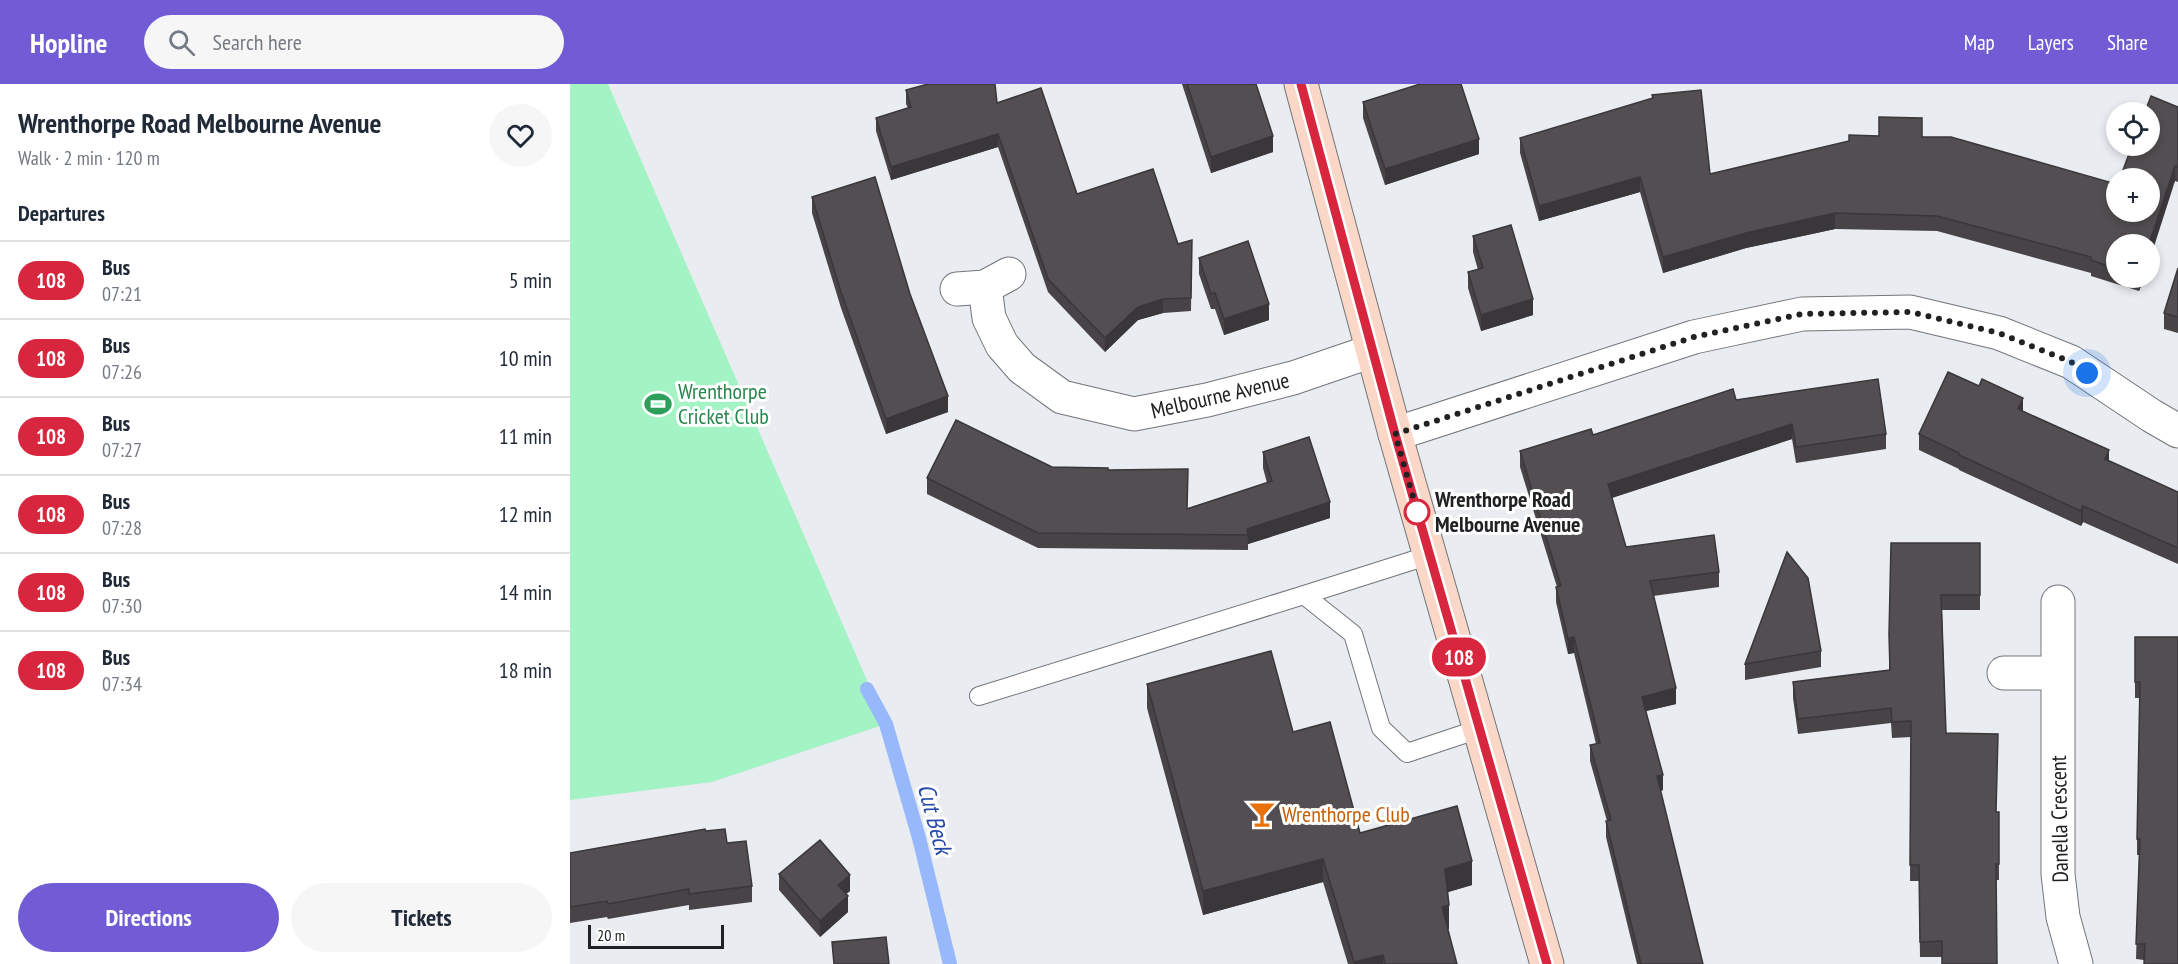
<!DOCTYPE html>
<html lang="en">
<head>
<meta charset="utf-8">
<style>
	:root { --surface:#fff; --page:#f6f6f7; --text:#1f2937; --muted:#747a83; --line:#e0e1e3; --accent:#715cd6 }
	body { margin:0; font-family:"PT Sans Narrow",sans-serif; background:var(--page); color:var(--text); height:100vh; display:flex; flex-direction:column; font-size:22px; white-space:nowrap }
	* { box-sizing:border-box; margin:0 }
	p { font-size:20px; color:var(--muted) }
	.icon { flex:none; width:33px; height:33px; fill:none; stroke:currentColor; stroke-width:2; stroke-linecap:round; stroke-linejoin:round }
	.map { position:relative; flex:1; overflow:hidden }
	.details { display:flex; flex-direction:column; background:var(--surface); width:570px }
	.details>* { flex:none }
	.badge { padding:0 12px; border-radius:20px; font-size:21px; line-height:39px }
	.controls { position:absolute; left:1536px; top:18px; display:grid; gap:12px }
	.controls a { display:grid; place-items:center; width:54px; height:54px; border-radius:50%; background:var(--surface); box-shadow:0 3px 9px #0003; font-size:30px }
	.scale { position:absolute; left:18px; bottom:15px; width:136px; box-sizing:border-box; padding-left:6px; border:3px solid #202123; border-top:0; font-size:16px; line-height:21px; white-space:nowrap; color:#202123; -webkit-text-stroke:4px #fff; paint-order:stroke }
	.you { position:absolute; width:30px; height:30px; margin:-15px; border:4px solid #fff; border-radius:50%; background:#1a73e8; box-shadow:0 0 0 9px #1a73e833 }
	.map>.badge { position:absolute; translate:-50% -50%; box-shadow:0 0 0 3px #fff }
	h2 { padding:0 18px; font-size:22px; line-height:54px }
	.round { display:grid; place-items:center; flex:none; width:63px; height:63px; border-radius:32px; background:var(--page) }
	.summary { display:flex; align-items:center; justify-content:space-between; height:102px; padding:0 18px }
	h1 { font-size:28px; font-weight:700; line-height:45px }
	.button { display:flex; gap:12px; margin-top:auto; padding:12px 18px }
	.button a { flex:1; height:69px; border-radius:36px; background:var(--accent); color:#fff; font-size:24px; font-weight:700; line-height:69px; text-align:center }
	.button a+a { background:var(--page); color:var(--text) }
	ul { padding:0; list-style:none }
	li { display:flex; align-items:center; gap:18px; height:78px; padding:0 18px; border-top:2px solid var(--line) }
	li div { flex:1 }
	li b { display:block; font-size:22px }
	li em { font-style:normal }
	li .badge { min-width:66px; font-weight:700; text-align:center }
	header { display:flex; align-items:center; gap:36px; box-sizing:border-box; height:84px; padding:0 30px; background:var(--accent); color:#fff }
	header strong { font-size:28px }
	nav { display:flex; gap:33px; margin-inline-start:auto; font-size:21px }
	.search { width:420px; height:54px; background:var(--page); display:flex; align-items:center; gap:15px; box-sizing:border-box; padding:0 21px; border-radius:33px; color:var(--muted); font-size:22px }
	main { display:flex; flex:1; min-height:0 }
	.map>svg:first-child { display:block }
	.green { fill:#a4f3c5 }
	.lines { fill:none; stroke-linecap:round; stroke-linejoin:round }
	.stream { stroke:#98b8fc; stroke-width:14 }
	.lane-casing { stroke:#727579; stroke-width:20 }
	.street-casing { stroke:#727579; stroke-width:35 }
	.secondary-casing { stroke:#727579; stroke-width:35 }
	.lane { stroke:#fff; stroke-width:18 }
	.street { stroke:#fff; stroke-width:33 }
	.secondary { stroke:#fad7c6; stroke-width:33 }
	.wall { fill:#474346 }
	.shaded-wall { fill:#393739 }
	.building { fill:#524e51; stroke:#393739; stroke-width:1.5 }
	.line-casing { stroke:#fff; stroke-width:14 }
	.line { stroke:#d7263d; stroke-width:9 }
	.walk { stroke:#202123; stroke-width:6; stroke-dasharray:0 10.8 }
	.stop-dot { fill:#fff; stroke:#d7263d; stroke-width:3 }
	.labels { text-anchor:middle; dominant-baseline:central; stroke-width:6; stroke-linejoin:round; paint-order:stroke }
	.leisure-label { font-size:22px; fill:#27864d; stroke:#fff; text-anchor:start }
	.street-label { font-size:22px; fill:#202123; stroke:#fff }
	.stop-label { font-size:22px; font-weight:bold; fill:#202123; stroke:#fff; text-anchor:start }
	.food-label { font-size:22px; fill:#c56008; stroke:#fff; text-anchor:start }
	.water-label { font-size:24px; font-style:italic; fill:#264aa9; stroke:#fff }
</style>
</head>
<body>
<header>
<strong>Hopline</strong>
<div class="search"><svg class="icon" aria-label="search" viewBox="0 0 24 24"><circle cx="10" cy="10" r="6"/><path d="M15 15l6 6"/></svg>Search here</div>
<nav><a>Map</a><a>Layers</a><a>Share</a></nav>
</header>
<main>
<section class="details">
<div class="summary"><div><h1>Wrenthorpe Road Melbourne Avenue</h1><p>Walk · 2 min · 120 m</p></div><a class="round"><svg class="icon" aria-label="heart" viewBox="0 0 24 24"><path d="M12 20l-8-8c-3-5 5-10 8-4 3-6 11-1 8 4z"/></svg></a></div>
<h2>Departures</h2>
<ul>
<li><span class="badge" style="background:#d7263d;color:#fff">108</span><div><b>Bus</b><p>07:21</p></div><em>5 min</em></li>
<li><span class="badge" style="background:#d7263d;color:#fff">108</span><div><b>Bus</b><p>07:26</p></div><em>10 min</em></li>
<li><span class="badge" style="background:#d7263d;color:#fff">108</span><div><b>Bus</b><p>07:27</p></div><em>11 min</em></li>
<li><span class="badge" style="background:#d7263d;color:#fff">108</span><div><b>Bus</b><p>07:28</p></div><em>12 min</em></li>
<li><span class="badge" style="background:#d7263d;color:#fff">108</span><div><b>Bus</b><p>07:30</p></div><em>14 min</em></li>
<li><span class="badge" style="background:#d7263d;color:#fff">108</span><div><b>Bus</b><p>07:34</p></div><em>18 min</em></li>
</ul>
<div class="button"><a>Directions</a><a>Tickets</a></div>
</section>
<div class="map">
<svg width="1608" height="880" viewBox="0 0 1608 880">
	<rect width="100%" height="100%" fill="#e9ecf1"/>
	<!-- green -->
	<polygon class="green" points="0,0 38,0 316,640 142,698 0,716"/>
	<g class="lines">
		<!-- stream -->
		<polyline class="stream" points="297,605 316,640 349,754 380,880"/>
		<defs>
			<g id="lane">
				<polyline points="734,511 860,471"/>
				<polyline points="409,612 734,511 783,550 811,644 837,669 909,645"/>
			</g>
			<g id="street">
				<polyline points="415,203 419,234 432,261 452,284 492,313 564,330 637,316 723,294 802,267"/>
				<polyline points="387,205 415,203 439,190"/>
				<polyline points="825,350 1124,253 1232,230 1340,228 1429,249 1501,278 1582,332 1608,347"/>
				<polyline points="1488,518 1488,790 1493,833 1506,880"/>
				<polyline points="1434,589 1487,589"/>
			</g>
			<polyline id="secondary" points="731,0 825,350 977,880"/>
		</defs>
		<!-- lane casing -->
		<use href="#lane" class="lane-casing"/>
		<!-- street casing -->
		<use href="#street" class="street-casing"/>
		<!-- secondary casing -->
		<use href="#secondary" class="secondary-casing"/>
		<!-- lane -->
		<use href="#lane" class="lane"/>
		<!-- street -->
		<use href="#street" class="street"/>
		<!-- secondary -->
		<use href="#secondary" class="secondary"/>
	</g>
	<!-- wall -->
	<g class="wall">
		<polygon points="612,0 686,0 703,68 641,89"/>
		<polygon points="336,6 427,19 507,110 608,160 622,156 621,227 593,229 568,236 535,268 478,208 428,63 321,96 306,47 306,34 338,24 336,20"/>
		<polygon points="793,18 909,70 815,101 793,34"/>
		<polygon points="1608,23 1608,98 1605,97 1546,160 1546,194 1574,194 1569,207 1521,192 1521,189 1367,147 1265,145 1176,164 1093,189 1070,108 969,137 950,69 950,54 1140,90 1352,53 1546,128"/>
		<polygon points="242,113 378,328 316,350 271,224 242,129"/>
		<polygon points="903,152 963,231 911,247 898,204 898,188 908,186 903,168"/>
		<polygon points="629,174 699,236 654,251 645,225 641,225 629,190"/>
		<polygon points="1608,184 1608,249 1594,245 1594,229"/>
		<polygon points="1166,316 1316,350 1316,365 1226,379 1222,355 1042,414 1056,463 1149,488 1149,503 1083,512 1106,620 1076,627 1093,706 1090,707 1133,880 1067,880 1036,753 1036,737 1037,737 1020,677 1020,661 1026,660 1004,569 998,570 986,518 986,503 987,503 950,383 950,367 1023,351"/>
		<polygon points="1453,327 1539,377 1608,408 1608,480 1513,438 1511,442 1389,386 1389,385 1349,366 1349,350"/>
		<polygon points="693,368 760,434 678,460 678,466 468,464 357,410 357,394 482,383 538,386 618,424 697,399 693,384"/>
		<polygon points="1410,459 1410,526 1372,526 1376,649 1427,728 1429,728 1429,796 1426,796 1372,873 1350,873 1349,797 1340,797 1341,653 1322,654 1321,639 1228,650 1223,614 1223,598 1319,586 1319,551"/>
		<polygon points="1565,553 1608,553 1574,876 1566,875 1569,771 1567,771 1567,755 1570,614 1565,614"/>
		<polygon points="1251,567 1251,583 1175,596 1175,580"/>
		<polygon points="577,600 723,648 790,749 902,801 878,808 879,845 878,845 887,880 778,880 753,798 633,831 577,624"/>
		<polygon points="136,747 157,759 182,802 182,818 119,826 119,821 38,835 37,833 0,839 0,769"/>
		<polygon points="209,790 280,807 276,810 278,828 250,853 209,806"/>
	</g>
	<!-- shaded-wall -->
	<g class="shaded-wall">
		<polygon points="428,50 428,63 321,96 321,83"/>
		<polygon points="703,52 703,68 641,89 641,73"/>
		<polygon points="909,55 909,70 815,101 815,85"/>
		<polygon points="1605,82 1605,97 1580,175 1579,160"/>
		<polygon points="1070,93 1070,108 969,137 969,122"/>
		<polygon points="1265,129 1265,145 1176,164 1093,189 1093,173 1176,149"/>
		<polygon points="1569,194 1574,194 1569,207"/>
		<polygon points="593,215 593,229 568,236 535,268 535,254 568,223"/>
		<polygon points="963,215 963,231 911,247 911,231"/>
		<polygon points="699,220 699,236 654,251 654,235"/>
		<polygon points="378,312 378,328 316,350 316,335"/>
		<polygon points="1453,314 1453,329 1448,325"/>
		<polygon points="1222,340 1222,355 1038,415 1038,400"/>
		<polygon points="1539,366 1539,381 1535,375"/>
		<polygon points="760,418 760,434 678,460 677,445"/>
		<polygon points="1513,422 1513,438 1511,442 1511,427"/>
		<polygon points="1004,553 1004,569 998,570 998,555"/>
		<polygon points="1106,604 1106,620 1072,628 1072,613"/>
		<polygon points="1093,691 1093,706 1087,708 1087,692"/>
		<polygon points="753,775 753,798 633,831 633,807"/>
		<polygon points="902,777 902,801 875,809 875,785"/>
		<polygon points="280,791 280,807 268,816 268,801"/>
		<polygon points="278,812 278,828 250,853 250,837"/>
		<polygon points="879,821 879,845 872,846 872,823"/>
		<polygon points="813,871 813,880 784,880 784,878"/>
	</g>
	<!-- building -->
	<g class="building">
		<polygon points="358,0 425,0 427,19 471,4 507,110 583,85 608,160 622,156 621,214 593,215 568,223 535,254 478,195 428,50 321,83 306,34 341,23 336,6"/>
		<polygon points="617,0 686,0 703,52 641,73"/>
		<polygon points="850,0 891,0 909,55 815,85 793,18"/>
		<polygon points="1131,6 1140,90 1279,57 1279,51 1309,52 1309,33 1352,34 1352,53 1381,53 1546,100 1546,128 1580,128 1580,94 1550,94 1562,62 1580,62 1580,28 1575,28 1581,12 1608,23 1608,83 1605,82 1579,160 1546,160 1546,185 1521,176 1521,173 1367,132 1265,129 1176,149 1093,173 1070,93 969,122 950,54 1083,14 1082,11"/>
		<polygon points="305,93 340,210 378,312 316,335 271,208 242,113"/>
		<polygon points="941,141 963,215 911,231 898,188 913,184 903,152"/>
		<polygon points="678,157 699,220 654,235 645,209 641,210 629,174"/>
		<polygon points="1608,184 1608,233 1594,229"/>
		<polygon points="1378,288 1409,302 1412,295 1453,314 1448,325 1539,366 1535,375 1608,408 1608,464 1513,422 1511,427 1389,371 1389,369 1349,350"/>
		<polygon points="1308,295 1316,350 1226,363 1222,340 1038,400 1056,463 1144,451 1149,488 1080,497 1106,604 1072,613 1093,691 1087,692 1133,880 1071,880 1036,737 1041,736 1020,661 1030,659 1004,553 998,555 986,503 991,502 950,367 1021,345 1023,351 1163,305 1166,316"/>
		<polygon points="386,336 482,383 538,384 538,386 618,385 617,425 702,397 693,368 739,353 760,418 677,445 678,451 468,449 357,394"/>
		<polygon points="1321,459 1410,459 1410,511 1371,511 1376,649 1428,650 1426,728 1429,728 1429,780 1426,780 1427,880 1372,880 1372,857 1350,858 1349,781 1340,781 1341,637 1322,638 1321,624 1228,635 1223,598 1320,586 1319,551"/>
		<polygon points="1217,468 1238,494 1251,567 1175,580"/>
		<polygon points="1565,553 1608,553 1608,880 1574,880 1575,860 1566,860 1570,755 1567,755 1570,598 1565,598"/>
		<polygon points="701,567 723,648 760,638 790,749 887,722 902,777 875,785 879,821 872,823 887,880 815,880 813,871 784,878 753,775 633,807 577,600"/>
		<polygon points="135,745 136,747 155,745 157,759 176,757 182,802 119,810 119,805 38,820 37,817 0,823 0,769"/>
		<polygon points="250,756 280,791 268,801 278,812 250,837 209,790"/>
		<polygon points="316,853 319,880 264,880 262,858"/>
	</g>
	<g class="lines">
		<defs>
			<polyline id="line" points="731,0 825,350 977,880"/>
		</defs>
		<!-- line casing -->
		<use href="#line" class="line-casing"/>
		<!-- line -->
		<use href="#line" class="line"/>
		<!-- walk -->
		<polyline class="walk" points="847,428 848,430 825,350 1124,253 1232,230 1340,228 1429,249 1501,278 1517,289"/>
	</g>
	<!-- icons -->
	<defs>
		<symbol id="stadium-bare" viewBox="-9 -9 18 18"><path d="M0-5a6.5 5 0 1 0 0 10a6.5 5 0 1 0 0-10ZM-3.5-1.8h7v3.6h-7Z" fill="#2e9e5b" stroke="#fff" stroke-width="2.5" paint-order="stroke"/></symbol>
		<symbol id="bar-bare" viewBox="-9 -9 18 18"><path d="M-6-5H6L.8 .8V4.5H3.5V6h-7V4.5H-.8V.8Z" fill="#e8710a" stroke="#fff" stroke-width="2.5" paint-order="stroke"/></symbol>
	</defs>
	<g fill-rule="evenodd">
		<use href="#stadium-bare" x="69" y="301" width="38" height="38"/>
		<use href="#bar-bare" x="673" y="711" width="38" height="38"/>
	</g>
	<!-- markers -->
	<circle class="stop-dot" cx="847" cy="428" r="12"/>
	<g class="labels">
		<!-- leisure labels -->
		<g class="leisure-label">
			<text x="108" y="307">Wrenthorpe<tspan x="108" dy="25">Cricket Club</tspan></text>
		</g>
		<!-- street labels -->
		<g class="street-label">
			<text transform="translate(650 311) rotate(-13)">Melbourne Avenue</text>
			<text transform="translate(1489 735) rotate(-91)">Danella Crescent</text>
		</g>
		<!-- stop labels -->
		<g class="stop-label">
			<text x="865" y="415">Wrenthorpe Road<tspan x="865" dy="25">Melbourne Avenue</tspan></text>
		</g>
		<!-- food labels -->
		<g class="food-label">
			<text x="712" y="730">Wrenthorpe Club</text>
		</g>
		<!-- water labels -->
		<g class="water-label">
			<text transform="translate(365 735) rotate(75)">Cut Beck</text>
		</g>
	</g>
</svg>
<div class="controls">
<a><svg class="icon" aria-label="locate" viewBox="0 0 24 24"><circle cx="12" cy="12" r="6"/><path d="M12 2v4M12 18v4M2 12h4M18 12h4"/></svg></a>
<a>+</a>
<a>−</a>
</div>
<div class="scale">20 m</div>
<div class="you" style="left:1517px;top:289px"></div>
<b class="badge" style="left:889px;top:573px;background:#d7263d;color:#fff">108</b>
</div>
</main>
</body>
</html>
